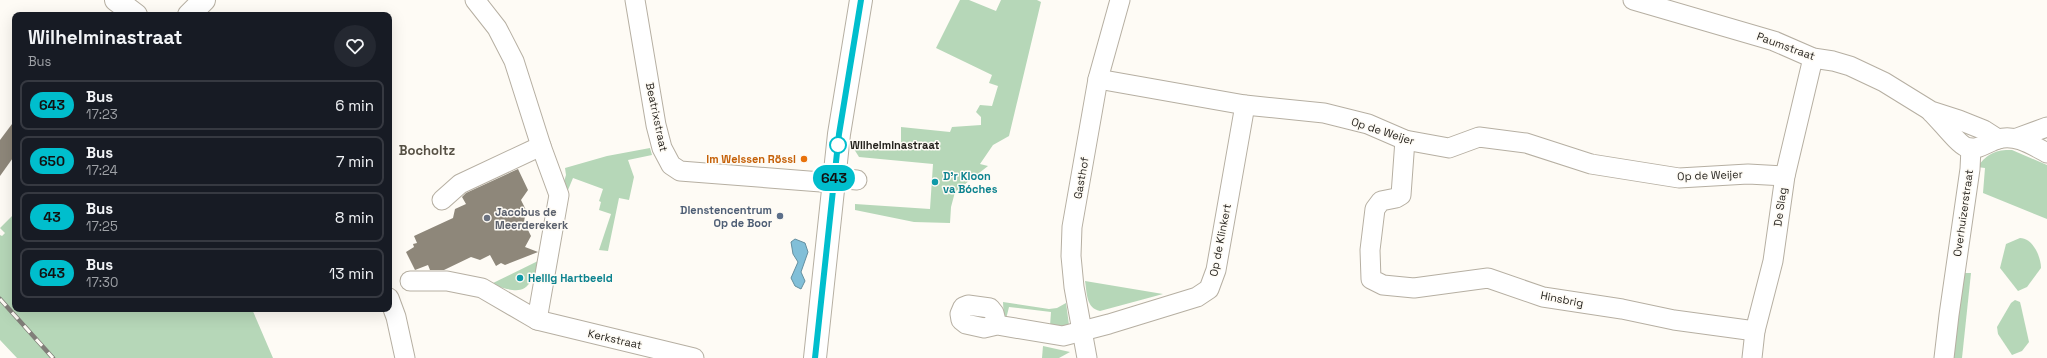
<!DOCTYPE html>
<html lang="en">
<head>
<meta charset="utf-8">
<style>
	:root { --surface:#171b24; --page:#242831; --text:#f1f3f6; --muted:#9ea1a6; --line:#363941 }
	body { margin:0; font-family:"Space Grotesk",sans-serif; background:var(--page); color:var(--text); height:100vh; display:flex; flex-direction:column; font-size:15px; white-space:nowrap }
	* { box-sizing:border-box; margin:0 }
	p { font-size:13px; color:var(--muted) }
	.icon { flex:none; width:22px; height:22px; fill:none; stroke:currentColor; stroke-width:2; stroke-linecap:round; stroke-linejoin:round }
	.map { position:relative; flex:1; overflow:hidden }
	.drawer { position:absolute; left:12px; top:12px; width:380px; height:300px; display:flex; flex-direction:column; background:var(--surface); border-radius:8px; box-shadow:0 4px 16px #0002 }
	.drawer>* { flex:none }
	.badge { padding:0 8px; border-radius:13px; font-size:14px; line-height:26px }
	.map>.badge { position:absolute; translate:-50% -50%; box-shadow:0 0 0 2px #fff }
	.round { display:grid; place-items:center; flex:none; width:42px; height:42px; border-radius:21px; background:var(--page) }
	.summary { display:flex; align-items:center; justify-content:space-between; height:68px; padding:0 16px }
	h1 { font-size:19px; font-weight:700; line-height:30px }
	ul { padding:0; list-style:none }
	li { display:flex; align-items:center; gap:12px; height:50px; margin:0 8px 6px; padding:0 8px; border:2px solid var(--line); border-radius:8px }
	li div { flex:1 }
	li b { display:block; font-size:15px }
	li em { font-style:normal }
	li .badge { min-width:44px; font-weight:700; text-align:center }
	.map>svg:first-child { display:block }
	.green { fill:#b6d7b8 }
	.water { fill:#81bfd8; stroke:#648f9f }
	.building { fill:#8e877a }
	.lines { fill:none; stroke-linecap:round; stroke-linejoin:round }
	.street-casing { stroke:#b6afa2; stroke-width:21 }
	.secondary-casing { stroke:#b6afa2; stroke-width:24 }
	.street { stroke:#fff; stroke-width:19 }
	.secondary { stroke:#fff; stroke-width:22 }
	.rail-casing { stroke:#817e79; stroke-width:4.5 }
	.rail { stroke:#fefbf5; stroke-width:3; stroke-dasharray:9; stroke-linecap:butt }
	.line-casing { stroke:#fff; stroke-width:9 }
	.line { stroke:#00becd; stroke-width:6 }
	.stop-dot { fill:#fff; stroke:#00becd; stroke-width:2 }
	.food-dot { fill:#e8710a; stroke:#fefbf5; stroke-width:1.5 }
	.culture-dot { fill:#0f9aa8; stroke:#fefbf5; stroke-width:1.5 }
	.service-dot { fill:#5c6f8a; stroke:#fefbf5; stroke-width:1.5 }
	.worship-dot { fill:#6b7280; stroke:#fefbf5; stroke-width:1.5 }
	.labels { text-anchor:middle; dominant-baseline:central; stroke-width:3; stroke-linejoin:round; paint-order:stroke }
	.street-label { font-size:11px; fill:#221f1a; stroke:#fefbf5 }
	.stop-label { font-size:11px; font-weight:bold; fill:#221f1a; stroke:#fefbf5; text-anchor:start }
	.food-label { font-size:11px; font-weight:bold; fill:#c56008; stroke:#fefbf5; text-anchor:end }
	.culture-label { font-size:11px; font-weight:bold; fill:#0d838f; stroke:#fefbf5; text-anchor:start }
	.service-label { font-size:11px; font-weight:bold; fill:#4e5e75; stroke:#fefbf5; text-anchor:end }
	.worship-label { font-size:11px; font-weight:bold; fill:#5b616d; stroke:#fefbf5; text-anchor:start }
	.quarter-label { font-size:13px; font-weight:bold; fill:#565044; stroke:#fefbf5 }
</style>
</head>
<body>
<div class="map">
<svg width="2047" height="358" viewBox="0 0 2047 358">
	<rect width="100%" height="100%" fill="#fefbf5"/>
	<!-- green -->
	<g class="green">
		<polygon points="960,0 969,0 996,11 1001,0 1037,0 1041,2 1009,136 993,145 980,164 988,166 955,192 951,207 950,223 914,222 855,210 855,204 930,209 933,164 859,157 854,149 855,145 901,146 901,127 950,132 952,127 981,125 981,117 976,112 980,105 992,106 998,86 989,83 992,75 936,48"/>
		<polygon points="650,148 652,155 628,160 634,177 629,200 619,198 608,251 599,250 611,214 599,210 601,202 599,201 603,189 573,178 568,190 562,188 566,175 565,168 607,156"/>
		<path d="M 2006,150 L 2012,150 L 2047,165 L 2047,219 L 1983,193 L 1985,168 L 1977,167 C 1986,156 1992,151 2006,150 Z"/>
		<polygon points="15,213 15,309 252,309 273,358 54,358 40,343 53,358 17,358 0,340 0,235 2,236 5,233 0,228"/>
		<path d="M 2020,238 C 2033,238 2041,257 2041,268 L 2027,287 L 2018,291 L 2000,268 L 2006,244 Z"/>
		<path d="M 540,260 C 528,292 525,296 491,284 Z"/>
		<polygon points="1962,273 1971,273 1962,358 1952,358"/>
		<path d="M 1085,281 L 1163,294 L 1100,311 C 1086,308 1087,293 1085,281 Z"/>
		<polygon points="2015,300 2020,302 2021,306 2029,342 2022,351 2012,355 1998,334 1997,327 2011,303"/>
		<polygon points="1003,302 1049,309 1057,308 1066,303 1069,325 1065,327 1050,326 1051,312 1009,307 1006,319 1004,319"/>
		<polygon points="1043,346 1070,352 1059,358 1042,358"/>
	</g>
	<!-- water -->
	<polygon class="water" points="795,239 805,243 808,252 801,272 805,281 801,289 795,286 791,278 798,262 793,254 791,242"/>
	<!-- building -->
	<g class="building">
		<polygon points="15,120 15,155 0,176 0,140"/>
		<polygon points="518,169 528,190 521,200 526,210 524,222 531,236 525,247 538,252 505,265 501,263 496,266 490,255 480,260 471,257 444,270 430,270 428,265 415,270 406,252 414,247 413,244 417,243 414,236 453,218 455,209 466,204 462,197 466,193"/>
	</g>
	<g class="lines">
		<defs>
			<g id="street">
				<polyline points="475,0 497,28 514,61 541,146 559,195 537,320"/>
				<polyline points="635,0 656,125 662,148 671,165 680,171 834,183"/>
				<polyline points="1633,0 1774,41 1813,58 1833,61 1850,66 1884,82 1931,111 1959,120 1984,130 1998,139"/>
				<polyline points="1098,79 1245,105 1324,113 1368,124 1405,140 1449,148 1479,137 1526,143 1591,164 1679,178 1748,174 1785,176"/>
				<path d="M 1931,112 C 1939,119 1958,144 1966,147 C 1977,152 1987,142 1998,139 C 2016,134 2032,145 2047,153"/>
				<polyline points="2017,138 2047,127"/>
				<polyline points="1405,140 1401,195 1396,198 1381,201 1375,209 1370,250 1371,279 1383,285 1414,288 1488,278 1543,297 1622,309 1674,320 1755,331"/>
				<polyline points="834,178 857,180"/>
				<polyline points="442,200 460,184 541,146"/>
				<polyline points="410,281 447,281 482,288 537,320 694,358"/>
				<polyline points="389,298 396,317 405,358"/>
				<polyline points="997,325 994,313 990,308 968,305 963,307 960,314 961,320 966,324 984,328 997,325 1063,336 1109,324 1197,297 1209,289 1216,270 1245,105"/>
				<polyline points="1087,358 1074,287 1071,256 1072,227 1098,79 1120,0"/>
				<polyline points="1752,358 1755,331 1773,261 1785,176 1813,58"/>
				<polyline points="1944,358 1949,315 1970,169 1971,148"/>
			</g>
			<g id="secondary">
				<polyline points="116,0 136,15"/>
				<polyline points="189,15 204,0"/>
				<polyline points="815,358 839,134 861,0"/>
			</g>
		</defs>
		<!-- street casing -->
		<use href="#street" class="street-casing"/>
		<!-- secondary casing -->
		<use href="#secondary" class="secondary-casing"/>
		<!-- street -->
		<use href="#street" class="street"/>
		<!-- secondary -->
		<use href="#secondary" class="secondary"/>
		<defs>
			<polyline id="rail" points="0,299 53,358"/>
		</defs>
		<!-- rail casing -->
		<use href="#rail" class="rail-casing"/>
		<!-- rail -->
		<use href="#rail" class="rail"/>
	</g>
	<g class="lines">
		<defs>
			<polyline id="line" points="815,358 839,134 861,0"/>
		</defs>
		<!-- line casing -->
		<use href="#line" class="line-casing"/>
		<!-- line -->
		<use href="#line" class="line"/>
	</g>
	<!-- markers -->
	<circle class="stop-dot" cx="838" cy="145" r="8"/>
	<circle class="food-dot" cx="804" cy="159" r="4"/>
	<g class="culture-dot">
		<circle cx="935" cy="182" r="4"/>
		<circle cx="520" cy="278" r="4"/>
	</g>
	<circle class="service-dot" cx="780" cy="216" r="4"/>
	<circle class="worship-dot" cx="487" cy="218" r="4"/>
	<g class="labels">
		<!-- street labels -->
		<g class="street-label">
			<text transform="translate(1786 46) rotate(20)">Paumstraat</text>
			<text transform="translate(657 117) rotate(78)">Beatrixstraat</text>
			<text transform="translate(1383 131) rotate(18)">Op de Weijer</text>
			<text transform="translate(1710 175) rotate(-2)">Op de Weijer</text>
			<text transform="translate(1081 178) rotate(-80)">Gasthof</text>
			<text transform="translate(1780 207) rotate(-82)">De Slag</text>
			<text transform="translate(1963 213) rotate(-82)">Overhuizerstraat</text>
			<text transform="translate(1220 240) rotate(-79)">Op de Klinkert</text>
			<text transform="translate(1562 299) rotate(11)">Hinsbrig</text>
			<text transform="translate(615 339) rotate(13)">Kerkstraat</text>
		</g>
		<!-- stop labels -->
		<g class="stop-label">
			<text x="850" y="145">Wilhelminastraat</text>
		</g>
		<!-- food labels -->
		<g class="food-label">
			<text x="796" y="159">Im Weissen Rössl</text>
		</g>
		<!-- culture labels -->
		<g class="culture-label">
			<text x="943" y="176">D'r Kloon<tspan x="943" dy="13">va Bóches</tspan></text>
			<text x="528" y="278">Heilig Hartbeeld</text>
		</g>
		<!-- service labels -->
		<g class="service-label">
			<text x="772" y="210">Dienstencentrum<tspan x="772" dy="13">Op de Boor</tspan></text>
		</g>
		<!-- worship labels -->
		<g class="worship-label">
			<text x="495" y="212">Jacobus de<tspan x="495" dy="13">Meerderekerk</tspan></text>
		</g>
		<!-- quarter labels -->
		<g class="quarter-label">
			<text x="427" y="150">Bocholtz</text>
		</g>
	</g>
</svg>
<b class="badge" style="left:834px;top:178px;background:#00becd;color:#111">643</b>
<section class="drawer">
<div class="summary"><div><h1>Wilhelminastraat</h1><p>Bus</p></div><a class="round"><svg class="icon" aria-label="heart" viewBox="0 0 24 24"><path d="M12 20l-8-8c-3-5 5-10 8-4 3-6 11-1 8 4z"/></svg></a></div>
<ul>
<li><span class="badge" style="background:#00becd;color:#111">643</span><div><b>Bus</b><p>17:23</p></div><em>6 min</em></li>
<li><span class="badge" style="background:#00becd;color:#111">650</span><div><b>Bus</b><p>17:24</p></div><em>7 min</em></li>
<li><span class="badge" style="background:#00becd;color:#111">43</span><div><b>Bus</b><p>17:25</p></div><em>8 min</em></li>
<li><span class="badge" style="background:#00becd;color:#111">643</span><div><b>Bus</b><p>17:30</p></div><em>13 min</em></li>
</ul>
</section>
</div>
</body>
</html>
